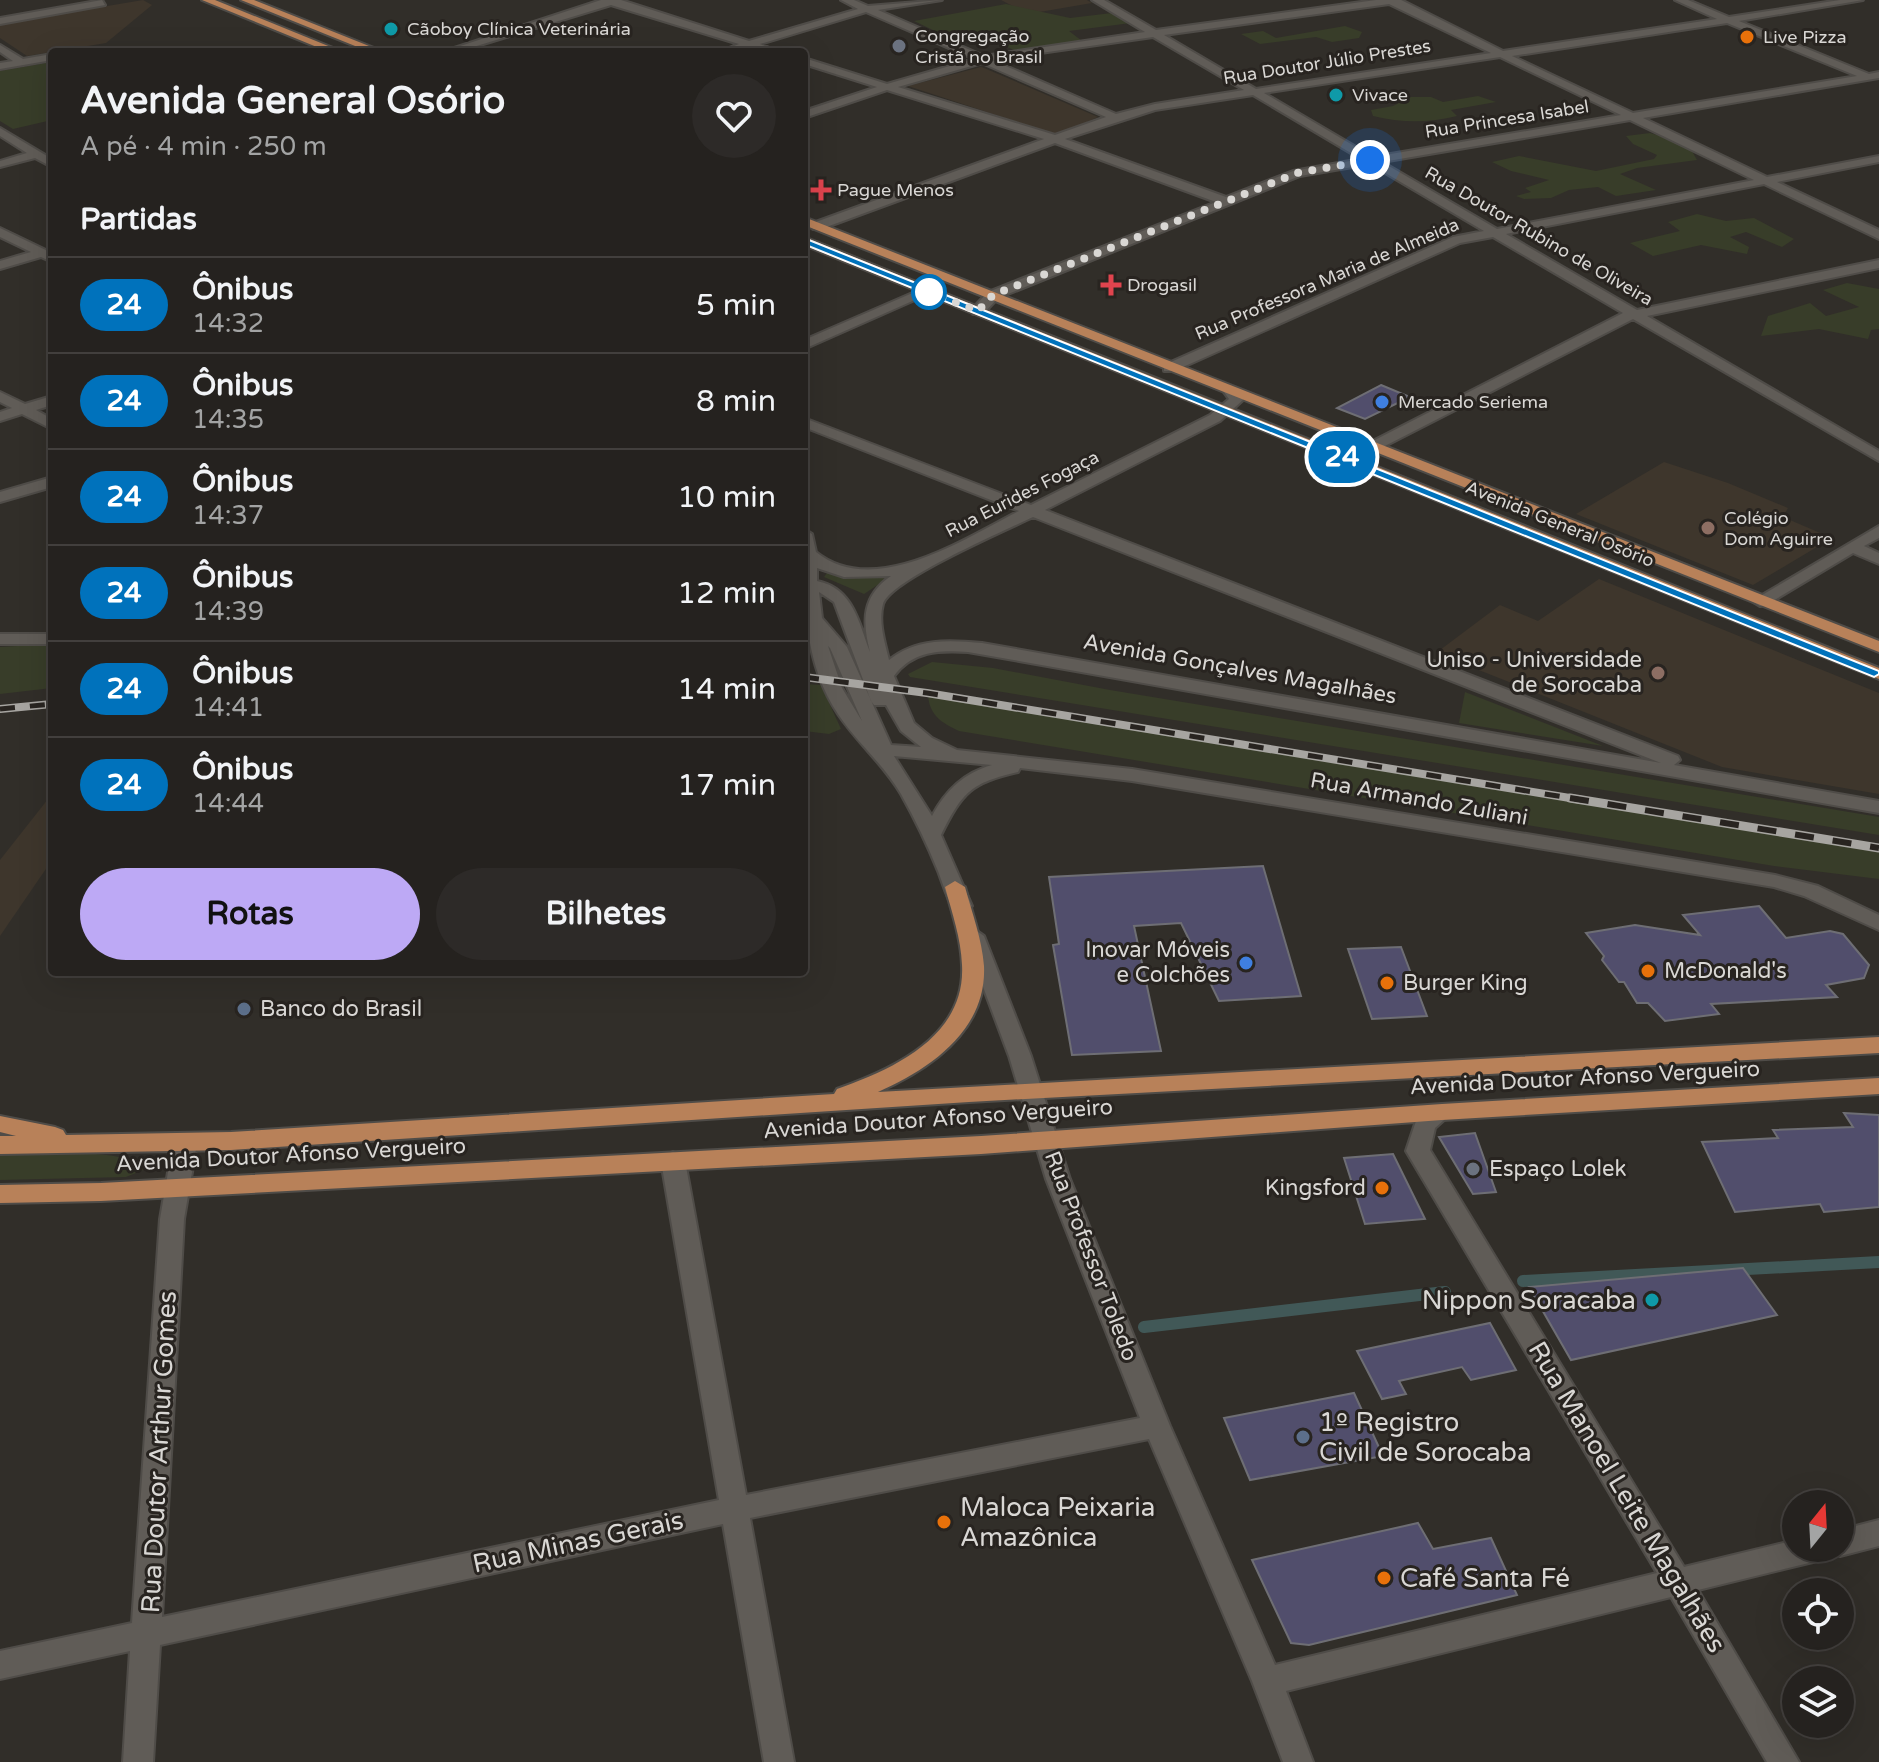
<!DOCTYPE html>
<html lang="pt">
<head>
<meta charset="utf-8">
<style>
	:root { --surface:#25221f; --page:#2d2a28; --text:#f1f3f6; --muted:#a3a4a4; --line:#423f3d; --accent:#bda9f5 }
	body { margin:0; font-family:"Varela Round",sans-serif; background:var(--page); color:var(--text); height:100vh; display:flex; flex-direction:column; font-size:30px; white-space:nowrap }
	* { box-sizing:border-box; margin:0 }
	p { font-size:26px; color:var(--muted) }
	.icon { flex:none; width:44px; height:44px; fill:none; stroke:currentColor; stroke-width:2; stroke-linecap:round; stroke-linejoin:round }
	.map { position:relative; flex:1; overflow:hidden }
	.side { position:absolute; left:48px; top:48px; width:760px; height:928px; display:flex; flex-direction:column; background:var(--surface); border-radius:8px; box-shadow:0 8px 32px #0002,0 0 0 2px var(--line) }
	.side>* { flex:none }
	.badge { padding:0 16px; border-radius:26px; font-size:28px; line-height:52px }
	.needle { width:52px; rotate:18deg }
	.fabs { position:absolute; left:1782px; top:1490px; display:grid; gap:16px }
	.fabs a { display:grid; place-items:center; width:72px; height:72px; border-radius:50%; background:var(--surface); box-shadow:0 8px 32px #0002,0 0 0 2px var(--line); font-size:40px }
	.you { position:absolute; width:40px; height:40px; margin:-20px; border:6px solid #fff; border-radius:50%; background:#1a73e8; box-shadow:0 0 0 12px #1a73e833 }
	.map>.badge { position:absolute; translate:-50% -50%; box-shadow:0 0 0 4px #fff }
	h2 { padding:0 32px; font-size:30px; line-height:72px }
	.round { display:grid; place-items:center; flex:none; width:84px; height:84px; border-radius:42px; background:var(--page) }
	.head { display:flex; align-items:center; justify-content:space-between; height:136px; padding:0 32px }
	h1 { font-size:38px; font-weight:700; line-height:60px }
	.button { display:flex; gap:16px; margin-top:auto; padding:16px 32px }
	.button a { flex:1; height:92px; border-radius:48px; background:var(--accent); color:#111; font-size:32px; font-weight:700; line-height:92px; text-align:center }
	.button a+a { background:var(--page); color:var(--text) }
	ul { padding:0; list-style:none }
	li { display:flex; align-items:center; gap:24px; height:96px; padding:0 32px; border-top:2px solid var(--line) }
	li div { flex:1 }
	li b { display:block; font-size:30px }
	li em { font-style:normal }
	li .badge { min-width:88px; font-weight:700; text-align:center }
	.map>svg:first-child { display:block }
	.built { fill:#3e362c }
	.green { fill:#383d29 }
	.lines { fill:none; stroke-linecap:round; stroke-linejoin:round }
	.stream { stroke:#415857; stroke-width:12 }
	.building { fill:#514e6c; stroke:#6e6e74; stroke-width:2 }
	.minor-casing { stroke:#4f4c48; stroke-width:4 }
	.major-casing { stroke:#4f4c48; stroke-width:4 }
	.minor { fill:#605c57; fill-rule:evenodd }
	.major { fill:#b88159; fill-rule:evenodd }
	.rail-far1-casing { stroke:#a7a5a1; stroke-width:8 }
	.rail-casing { stroke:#a7a5a1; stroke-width:9 }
	.rail-far1 { stroke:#282420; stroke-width:5; stroke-dasharray:15; stroke-linecap:butt }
	.rail { stroke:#282420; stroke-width:6; stroke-dasharray:19; stroke-linecap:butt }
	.line { fill:#0072bc; stroke:#fff; stroke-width:2 }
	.walk { stroke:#d9d7d4; stroke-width:8; stroke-dasharray:0 14.4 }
	.culture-dot { fill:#0f9aa8; stroke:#282420; stroke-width:3 }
	.food-dot { fill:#e8710a; stroke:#282420; stroke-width:3 }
	.worship-dot { fill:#6b7280; stroke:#282420; stroke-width:3 }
	.health-dot { fill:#e0444e; stroke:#282420; stroke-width:3 }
	.stop-dot { fill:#fff; stroke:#0072bc; stroke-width:4 }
	.shop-dot { fill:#3f7fe0; stroke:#282420; stroke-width:3 }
	.education-dot { fill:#8d6e63; stroke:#282420; stroke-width:3 }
	.service-dot { fill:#5c6f8a; stroke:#282420; stroke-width:3 }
	.labels { text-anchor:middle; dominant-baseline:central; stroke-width:6; stroke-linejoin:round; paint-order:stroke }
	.far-poi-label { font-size:18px; fill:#d9d7d4; stroke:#282420; text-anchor:start }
	.far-street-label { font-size:18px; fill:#d9d7d4; stroke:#282420 }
	.poi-label { font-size:22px; fill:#d9d7d4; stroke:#282420; text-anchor:start }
	.street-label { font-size:22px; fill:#d9d7d4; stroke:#282420 }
	.near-poi-label { font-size:26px; fill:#d9d7d4; stroke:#282420; text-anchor:start }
	.near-street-label { font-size:26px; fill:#d9d7d4; stroke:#282420 }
</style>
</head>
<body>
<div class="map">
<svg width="1879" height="1762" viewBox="0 0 1879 1762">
	<rect width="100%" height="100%" fill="#312e29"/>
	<!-- built -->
	<g class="built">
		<polygon points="143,0 152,5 106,43 27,56 0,38 0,24"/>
		<polygon points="1001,0 1087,0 1092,3 1028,14"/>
		<polygon points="981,67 984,68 1098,117 1057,135 908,86"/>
		<polygon points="1664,462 1728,483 1788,508 1783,517 1832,538 1753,585 1576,514"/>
		<polygon points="1599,579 1879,693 1879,794 1722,767 1436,653 1500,605 1538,621"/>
		<polygon points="52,794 52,860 0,936 0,860"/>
	</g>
	<!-- green -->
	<g class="green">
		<polygon points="1006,4 1070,18 1112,13 1131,23 1069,31 1082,41 1014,50 987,38 960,43 914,21"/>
		<polygon points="1345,26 1362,32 1359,38 1332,42 1316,37 1260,44 1241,34 1263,31 1276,38"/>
		<polygon points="52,62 52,120 13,129 0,121 0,71"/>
		<path d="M 1478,96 L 1496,102 L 1451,110 L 1457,116 C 1429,123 1401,123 1373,116 L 1371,110 L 1393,106 L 1411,97 L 1431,97 L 1443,102 Z"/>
		<polygon points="1650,133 1688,144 1697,160 1637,168 1620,174 1656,190 1616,196 1598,187 1569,190 1551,198 1524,199 1516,196 1531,192 1525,188 1549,180 1511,171 1492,162 1519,156 1596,171 1654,159 1657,155 1633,144 1626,136"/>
		<polygon points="1697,214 1726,221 1754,218 1794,239 1782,247 1746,232 1730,237 1749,247 1747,254 1701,245 1653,256 1630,243 1680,231 1668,222"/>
		<polygon points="1847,283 1879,289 1879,329 1871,330 1868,339 1819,329 1761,336 1768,316 1810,303 1826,316 1859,307 1823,290"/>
		<polygon points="835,572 883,577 885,580 864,594 824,577 827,573"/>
		<polygon points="52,644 52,688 0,694 0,647"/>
		<polygon points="932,662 993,668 1110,690 1879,817 1879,835 910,677 908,674"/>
		<polygon points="804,684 821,685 841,729 829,734 804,731"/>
		<polygon points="1465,692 1603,746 1459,723"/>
		<path d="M 928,696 L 1879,852 L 1879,879 L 1774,866 L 959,731 C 942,723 930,716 928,696 Z"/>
		<path d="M 0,1154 C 38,1155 118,1146 148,1168 L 126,1177 L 0,1180 Z"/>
	</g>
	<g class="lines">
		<!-- stream -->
		<g class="stream">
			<polyline points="1523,1281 1879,1262"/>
			<polyline points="1144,1327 1445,1292"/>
		</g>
	</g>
	<!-- building -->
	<g class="building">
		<polygon points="1381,385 1410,397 1365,419 1337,408"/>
		<polygon points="1263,866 1301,996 1219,1001 1181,923 1134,926 1161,1051 1072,1055 1053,945 1059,944 1049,877"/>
		<polygon points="1759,906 1786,938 1830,931 1843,934 1869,965 1864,978 1826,985 1837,997 1711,1004 1719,1014 1665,1021 1648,1003 1637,1003 1624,982 1619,982 1602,960 1604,956 1586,933 1635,925 1700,935 1683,915"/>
		<polygon points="1401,947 1427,1016 1372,1019 1348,949"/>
		<polygon points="1844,1113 1879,1115 1879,1207 1824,1212 1820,1204 1735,1212 1702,1142 1778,1138 1773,1130 1853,1127"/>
		<polygon points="1475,1133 1496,1192 1473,1194 1439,1137"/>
		<polygon points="1393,1154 1425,1219 1365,1224 1344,1158"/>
		<polygon points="1743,1268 1777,1315 1571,1360 1529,1287"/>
		<polygon points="1490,1323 1516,1370 1471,1380 1462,1367 1399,1381 1406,1394 1382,1399 1357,1351"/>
		<polygon points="1354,1393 1383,1456 1250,1480 1224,1418"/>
		<polygon points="1418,1523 1433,1549 1491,1538 1517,1595 1309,1645 1291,1643 1252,1560"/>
	</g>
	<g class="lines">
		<defs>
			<g id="minor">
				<polygon points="102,0 105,5 0,24 0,18"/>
				<path d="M 601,0 L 621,0 L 749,41 L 858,9 L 841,0 L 854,0 L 868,6 L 942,0 L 878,10 L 984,56 L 1145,32 L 1092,0 L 1104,0 L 1156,30 L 1376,0 L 1401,0 L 1503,51 L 1717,19 L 1675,0 L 1688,0 L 1729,17 L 1840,0 L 1863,0 L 1739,21 L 1869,74 L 1879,72 L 1879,78 L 1643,118 L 1767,177 L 1879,156 L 1879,162 L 1777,182 L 1879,230 L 1879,239 L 1764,184 L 1506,234 L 1637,310 L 1879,260 L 1879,268 L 1647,316 L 1879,451 L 1879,461 L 1633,319 L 1377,450 L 1367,450 L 1367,444 L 1623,313 L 1493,237 L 1460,243 L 1174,371 L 1164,371 L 1164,365 L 1453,237 L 1484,231 L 1370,164 L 1300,176 L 998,298 L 983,314 L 973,314 L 973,308 L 988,292 L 1216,202 L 1055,143 L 821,229 L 813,229 L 813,223 L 1044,139 L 887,90 L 804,118 L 804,111 L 877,87 L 804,64 L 804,58 L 887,84 L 974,59 L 866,12 L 760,44 L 779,52 L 749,47 L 719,52 L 739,44 L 611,5 L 457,52 L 442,52 ZM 1389,4 L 1491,53 L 1256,89 L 1164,35 ZM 1727,23 L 1857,76 L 1633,113 L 1512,56 ZM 1153,37 L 1244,90 L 1155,104 L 1116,114 L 992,60 ZM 1500,57 L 1621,115 L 1373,157 L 1264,93 ZM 982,63 L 1106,117 L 1055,135 L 898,87 ZM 1253,95 L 1361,159 L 1293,171 L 1226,197 L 1065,139 L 1155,110 ZM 1630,120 L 1754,180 L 1497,229 L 1382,162 Z"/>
				<polygon points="0,45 23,59 52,54 52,60 0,69 0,63 13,61 0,52"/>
				<polygon points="0,128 52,159 52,167 35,158 0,167 0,161 27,153 0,136"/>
				<polygon points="0,228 52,253 52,262 41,257 0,269 0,261 31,252 0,237"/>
				<polygon points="924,288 935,291 804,349 804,340"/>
				<path d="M 1231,388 L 1244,399 L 1220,421 L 1045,510 L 1678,756 L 1680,760 L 1674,765 L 1879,801 L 1879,813 L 968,652 C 939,650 913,651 894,676 L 914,723 L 932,738 L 957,750 L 1132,769 L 1775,875 L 1818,886 L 1879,915 L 1879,930 L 1804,896 L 1774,887 L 1132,781 L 1020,768 L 1018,772 C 971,783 963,791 941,835 L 972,906 L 962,913 L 955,911 C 947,899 943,884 938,871 C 927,844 915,819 901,794 C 882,762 858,744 838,714 C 801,659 804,592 804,529 L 812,534 L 816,552 C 874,599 964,539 1019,511 L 804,427 L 804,418 L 1031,505 L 1210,415 L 1229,399 L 1224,392 ZM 1033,517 L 1661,763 L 982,643 C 949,640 916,638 889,660 C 885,643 878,622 883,604 C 890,580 1006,530 1033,517 ZM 817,568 L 844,577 L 891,576 C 862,596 862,621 870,652 C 859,623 853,588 817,581 ZM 819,592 L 834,602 L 871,701 L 874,705 L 886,705 L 901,731 L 921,747 L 891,745 L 847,647 L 822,618 ZM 828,646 L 830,648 L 862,721 L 842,688 ZM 894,756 L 992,765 C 964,773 946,790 932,816 Z"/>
				<polygon points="0,392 25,404 52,396 52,405 36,410 52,419 52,429 22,414 0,421 0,412 12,408 0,402"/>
				<polygon points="52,477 52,487 0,502 0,492"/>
				<polygon points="1879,526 1879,538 1864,546 1879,553 1879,564 1853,553 1766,605 1760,606 1752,601"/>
				<rect x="0" y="634" width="52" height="10"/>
				<polygon points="974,929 984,936 1031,1056 1070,1179 1170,1426 1275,1665 1657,1573 1406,1151 1417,1118 1442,1104 1450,1106 1453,1112 1435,1128 1430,1150 1684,1567 1796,1540 1796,1548 1840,1548 1840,1530 1879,1520 1879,1546 1840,1556 1830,1551 1827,1557 1817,1561 1698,1590 1799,1762 1767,1762 1671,1597 1286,1691 1313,1762 1283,1762 1252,1681 1149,1439 750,1518 794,1762 764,1762 723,1524 160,1645 153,1762 123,1762 130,1651 0,1679 0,1651 132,1623 160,1219 173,1143 177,1137 185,1134 193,1137 197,1143 184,1219 162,1617 719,1500 661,1161 665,1155 673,1152 681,1155 685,1161 746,1495 1140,1418 1046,1179 1009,1056 964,936"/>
			</g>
			<g id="major">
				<polygon points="202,0 215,0 343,52 329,52"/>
				<polygon points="241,0 254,0 384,52 370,52"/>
				<polygon points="804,217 1879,641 1879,652 804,225"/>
				<polygon points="804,237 1879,668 1879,679 804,245"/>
				<path d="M 955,881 L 965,887 C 972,913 982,939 984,966 C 987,1030 930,1069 878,1092 L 1879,1037 L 1879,1053 L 969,1102 L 231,1150 L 0,1154 L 0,1136 L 16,1136 L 0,1132 L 0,1116 L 55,1127 L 63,1130 L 66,1135 L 231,1132 L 834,1094 L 837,1089 C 894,1069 966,1036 962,965 C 961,938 952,913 945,887 Z"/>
				<polygon points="1879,1078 1879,1094 1442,1120 981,1154 101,1201 0,1203 0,1185 101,1183 981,1136 1442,1104"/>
			</g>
		</defs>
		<!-- minor casing -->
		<use href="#minor" class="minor-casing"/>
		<!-- major casing -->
		<use href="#major" class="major-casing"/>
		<!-- minor -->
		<use href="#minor" class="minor"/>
		<!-- major -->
		<use href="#major" class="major"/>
		<defs>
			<g id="rail-far1">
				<polyline points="804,677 927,693 1582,800"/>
				<polyline points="0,709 52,704"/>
			</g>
			<polyline id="rail" points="1570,798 1879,848"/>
		</defs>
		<!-- rail-far1 casing -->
		<use href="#rail-far1" class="rail-far1-casing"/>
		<!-- rail casing -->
		<use href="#rail" class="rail-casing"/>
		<!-- rail-far1 -->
		<use href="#rail-far1" class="rail-far1"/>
		<!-- rail -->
		<use href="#rail" class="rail"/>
	</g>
	<!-- line -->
	<polygon class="line" points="804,238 1879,671 1879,674 1874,677 801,243"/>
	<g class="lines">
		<!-- walk -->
		<polyline class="walk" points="929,292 978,311 993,295 1297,173 1370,160"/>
	</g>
	<!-- markers -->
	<g class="culture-dot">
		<circle cx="391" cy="29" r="8"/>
		<circle cx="1336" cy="95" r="8"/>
		<circle cx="1652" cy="1300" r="8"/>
	</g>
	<g class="food-dot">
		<circle cx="1747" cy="37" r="8"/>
		<circle cx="1648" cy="971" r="8"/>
		<circle cx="1387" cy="983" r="8"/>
		<circle cx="1382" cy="1188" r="8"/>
		<circle cx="944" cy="1522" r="8"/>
		<circle cx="1384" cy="1578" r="8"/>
	</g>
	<g class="worship-dot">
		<circle cx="899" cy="46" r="8"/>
		<circle cx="1473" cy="1169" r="8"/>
	</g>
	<g class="health-dot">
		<path d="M817 178h8v8h8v8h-8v8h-8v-8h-8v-8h8z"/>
		<path d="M1107 273h8v8h8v8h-8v8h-8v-8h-8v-8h8z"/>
	</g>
	<circle class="stop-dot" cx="929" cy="292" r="16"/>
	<g class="shop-dot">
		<circle cx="1382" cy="402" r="8"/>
		<circle cx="1246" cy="963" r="8"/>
	</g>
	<g class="education-dot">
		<circle cx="1708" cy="528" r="8"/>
		<circle cx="1658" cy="673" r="8"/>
	</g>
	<g class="service-dot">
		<circle cx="244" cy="1009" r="8"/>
		<circle cx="1303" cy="1437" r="8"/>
	</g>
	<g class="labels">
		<!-- far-poi labels -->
		<g class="far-poi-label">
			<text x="407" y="29">Cãoboy Clínica Veterinária</text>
			<text x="915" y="36">Congregação<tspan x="915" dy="21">Cristã no Brasil</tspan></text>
			<text x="1763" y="37">Live Pizza</text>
			<text x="1352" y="95">Vivace</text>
			<text x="837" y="190">Pague Menos</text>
			<text x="1127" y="285">Drogasil</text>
			<text x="1398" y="402">Mercado Seriema</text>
			<text x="1724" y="518">Colégio<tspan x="1724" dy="21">Dom Aguirre</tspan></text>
		</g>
		<!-- far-street labels -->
		<g class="far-street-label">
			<text transform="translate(1327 62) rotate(-9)">Rua Doutor Júlio Prestes</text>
			<text transform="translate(1507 119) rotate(-9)">Rua Princesa Isabel</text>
			<text transform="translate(1539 236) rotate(30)">Rua Doutor Rubino de Oliveira</text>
			<text transform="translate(1327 279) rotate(-23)">Rua Professora Maria de Almeida</text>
			<text transform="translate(1022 494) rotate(-27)">Rua Eurides Fogaça</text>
			<text transform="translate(1560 524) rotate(22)">Avenida General Osório</text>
		</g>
		<!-- poi labels -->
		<g class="poi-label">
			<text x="1642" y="660" text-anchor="end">Uniso - Universidade<tspan x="1642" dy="25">de Sorocaba</tspan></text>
			<text x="1230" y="950" text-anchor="end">Inovar Móveis<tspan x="1230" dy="25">e Colchões</tspan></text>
			<text x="1664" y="971">McDonald's</text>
			<text x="1403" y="983">Burger King</text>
			<text x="260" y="1009">Banco do Brasil</text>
			<text x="1489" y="1169">Espaço Lolek</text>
			<text x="1366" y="1188" text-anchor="end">Kingsford</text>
		</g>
		<!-- street labels -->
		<g class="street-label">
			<text transform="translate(1240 669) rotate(10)">Avenida Gonçalves Magalhães</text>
			<text transform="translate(1419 799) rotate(10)">Rua Armando Zuliani</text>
			<text transform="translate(1585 1078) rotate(-3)">Avenida Doutor Afonso Vergueiro</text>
			<text transform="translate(938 1119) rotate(-4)">Avenida Doutor Afonso Vergueiro</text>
			<text transform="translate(291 1155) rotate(-3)">Avenida Doutor Afonso Vergueiro</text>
			<text transform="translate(1091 1256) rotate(69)">Rua Professor Toledo</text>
		</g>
		<!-- near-poi labels -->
		<g class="near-poi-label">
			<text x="1636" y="1300" text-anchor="end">Nippon Soracaba</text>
			<text x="1319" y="1422">1º Registro<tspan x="1319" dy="30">Civil de Sorocaba</tspan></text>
			<text x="960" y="1507">Maloca Peixaria<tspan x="960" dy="30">Amazônica</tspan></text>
			<text x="1400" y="1578">Café Santa Fé</text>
		</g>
		<!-- near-street labels -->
		<g class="near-street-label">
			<text transform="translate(159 1452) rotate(-87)">Rua Doutor Arthur Gomes</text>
			<text transform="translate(1627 1497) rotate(59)">Rua Manoel Leite Magalhães</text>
			<text transform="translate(578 1542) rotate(-12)">Rua Minas Gerais</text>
		</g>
	</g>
</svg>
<div class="fabs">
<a><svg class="needle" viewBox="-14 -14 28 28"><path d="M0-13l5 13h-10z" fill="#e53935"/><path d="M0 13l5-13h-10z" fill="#a3a4a4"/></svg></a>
<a><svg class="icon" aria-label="locate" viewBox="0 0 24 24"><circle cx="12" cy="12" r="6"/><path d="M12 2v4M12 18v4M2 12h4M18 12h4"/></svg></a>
<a><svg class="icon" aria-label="layers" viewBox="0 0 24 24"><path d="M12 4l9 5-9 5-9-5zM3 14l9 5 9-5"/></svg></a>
</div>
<div class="you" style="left:1370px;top:160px"></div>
<b class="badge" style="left:1342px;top:457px;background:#0072bc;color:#fff">24</b>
<section class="side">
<div class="head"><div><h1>Avenida General Osório</h1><p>A pé · 4 min · 250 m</p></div><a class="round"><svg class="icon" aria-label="heart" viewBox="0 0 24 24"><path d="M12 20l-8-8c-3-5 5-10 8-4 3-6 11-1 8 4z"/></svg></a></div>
<h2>Partidas</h2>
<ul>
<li><span class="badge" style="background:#0072bc;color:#fff">24</span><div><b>Ônibus</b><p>14:32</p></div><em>5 min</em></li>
<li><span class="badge" style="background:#0072bc;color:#fff">24</span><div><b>Ônibus</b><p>14:35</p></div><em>8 min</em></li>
<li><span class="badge" style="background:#0072bc;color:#fff">24</span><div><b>Ônibus</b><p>14:37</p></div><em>10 min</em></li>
<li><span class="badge" style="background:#0072bc;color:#fff">24</span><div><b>Ônibus</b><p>14:39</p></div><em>12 min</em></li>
<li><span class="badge" style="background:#0072bc;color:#fff">24</span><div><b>Ônibus</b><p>14:41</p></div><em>14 min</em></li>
<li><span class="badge" style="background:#0072bc;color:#fff">24</span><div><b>Ônibus</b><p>14:44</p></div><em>17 min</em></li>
</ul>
<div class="button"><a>Rotas</a><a>Bilhetes</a></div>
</section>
</div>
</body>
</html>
